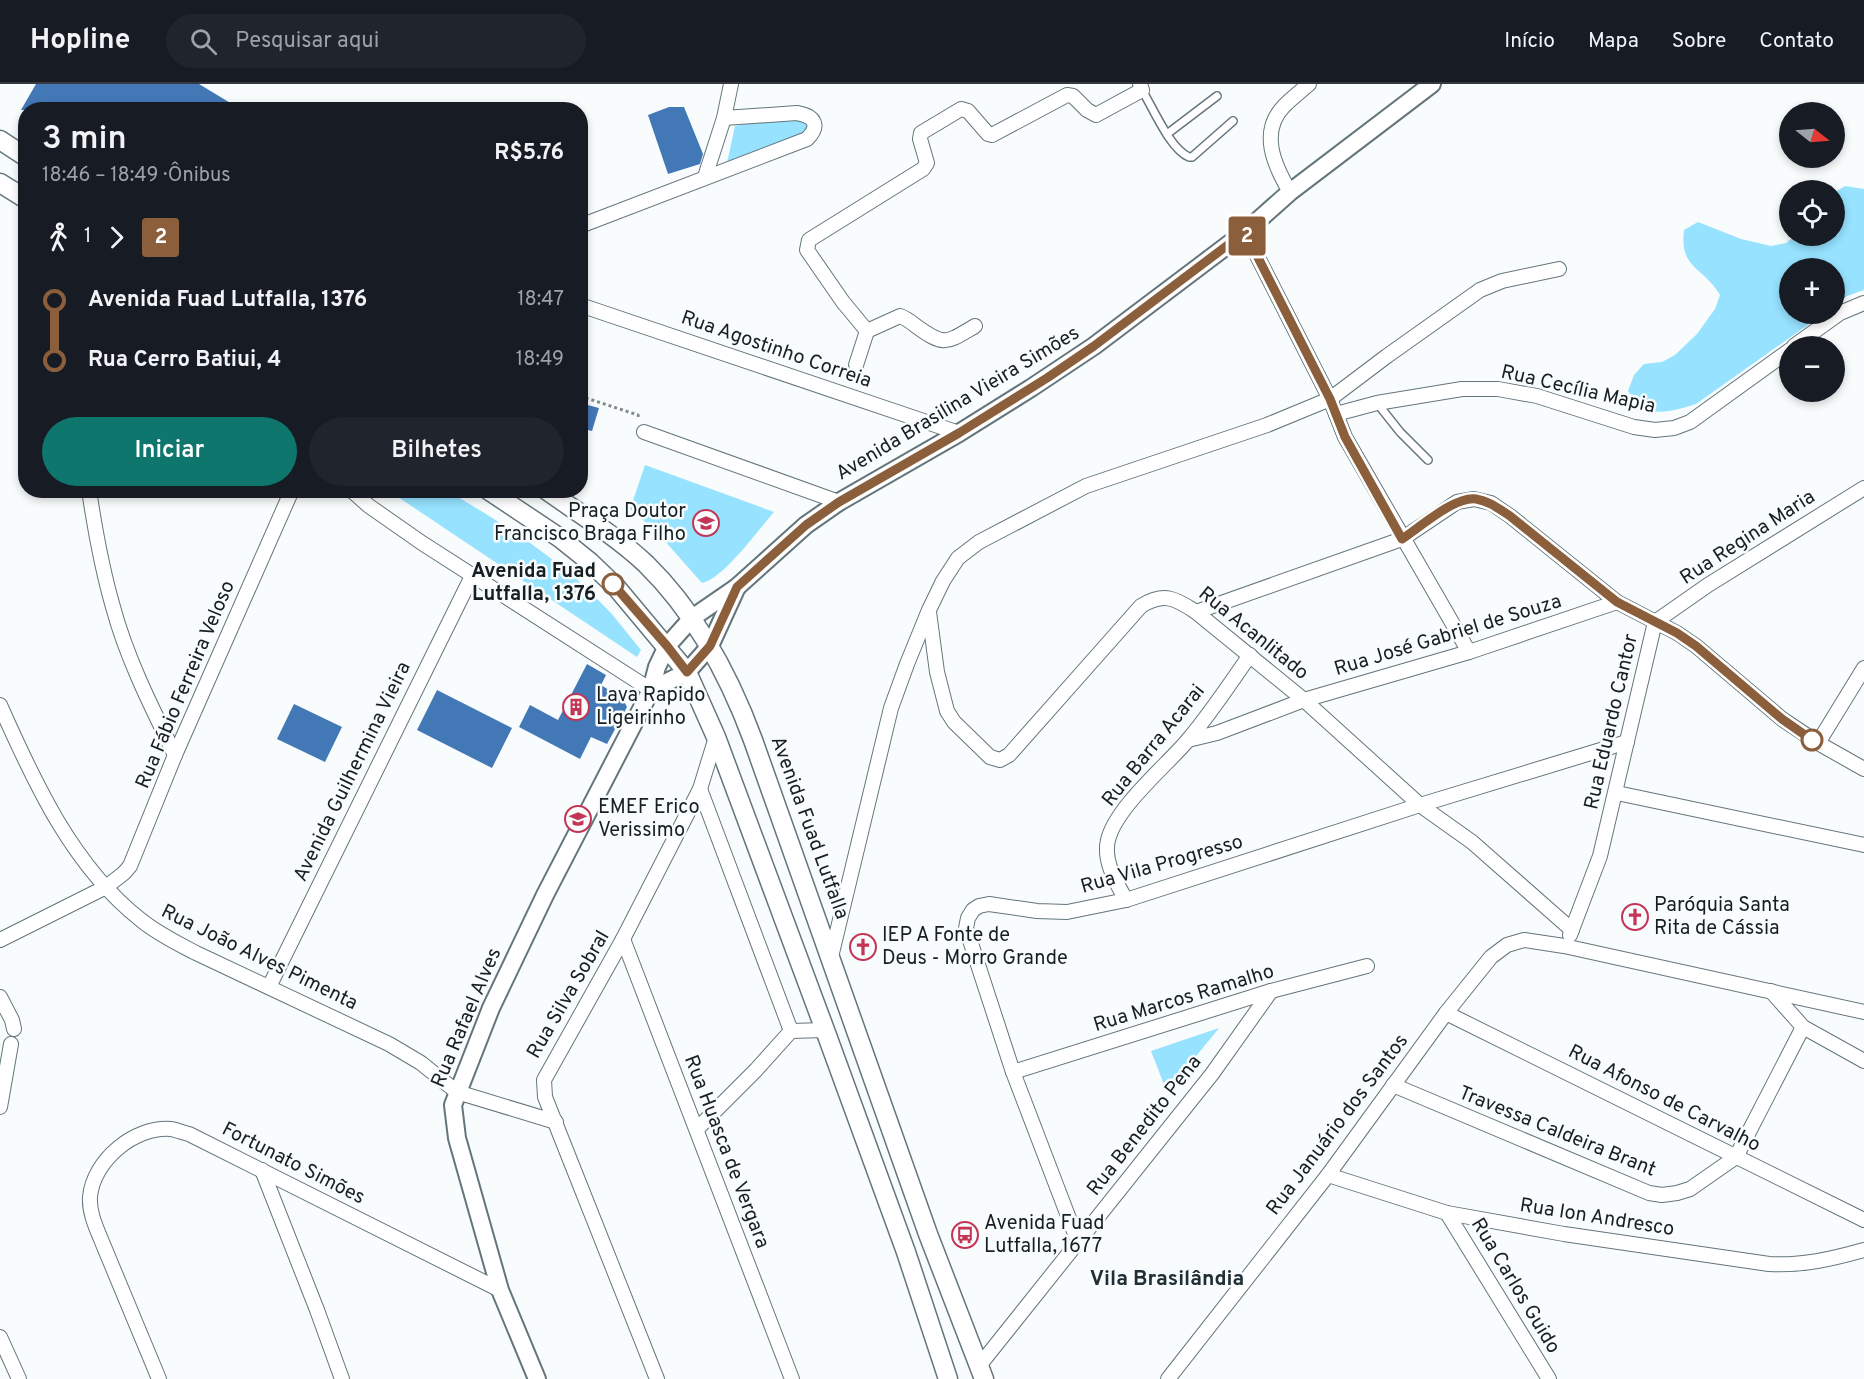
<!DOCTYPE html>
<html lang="pt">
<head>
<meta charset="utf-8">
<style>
	:root { --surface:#171b24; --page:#20242c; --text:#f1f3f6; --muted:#9ea1a6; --line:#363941; --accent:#0f766e }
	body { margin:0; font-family:Overpass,sans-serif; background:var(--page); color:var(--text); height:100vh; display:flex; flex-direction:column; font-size:22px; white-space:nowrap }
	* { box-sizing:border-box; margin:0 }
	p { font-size:20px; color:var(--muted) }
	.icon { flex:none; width:33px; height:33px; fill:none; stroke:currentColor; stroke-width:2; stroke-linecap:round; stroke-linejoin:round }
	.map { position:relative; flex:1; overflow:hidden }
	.panel { position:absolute; left:18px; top:18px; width:570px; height:396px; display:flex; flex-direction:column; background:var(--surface); border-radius:24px; box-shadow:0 3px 9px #0003 }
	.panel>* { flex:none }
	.badge { padding:0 12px; border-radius:4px; font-size:21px; line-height:39px }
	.needle { width:39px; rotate:107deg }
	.buttons { position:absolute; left:1779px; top:18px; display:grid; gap:12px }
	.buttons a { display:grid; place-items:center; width:66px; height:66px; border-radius:50%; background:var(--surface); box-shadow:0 3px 9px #0003; font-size:30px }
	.map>.badge { position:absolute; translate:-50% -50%; box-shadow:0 0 0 3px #fff }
	.legs { display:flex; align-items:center; gap:9px; height:66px; padding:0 24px; font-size:20px }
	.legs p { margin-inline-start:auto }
	.headline { display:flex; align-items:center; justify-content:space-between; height:102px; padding:0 24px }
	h1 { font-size:33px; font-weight:600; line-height:45px }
	.primary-button { display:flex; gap:12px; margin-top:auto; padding:12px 24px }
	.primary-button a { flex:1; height:69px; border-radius:36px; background:var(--accent); color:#fff; font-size:24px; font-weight:600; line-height:69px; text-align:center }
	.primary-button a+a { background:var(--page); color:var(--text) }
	ul { padding:0 24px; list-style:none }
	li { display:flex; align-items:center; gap:21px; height:60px; font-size:22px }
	li i { display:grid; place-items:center; width:9px; height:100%; margin:0 8px; background:currentColor }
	li i::after { content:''; width:15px; height:15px; margin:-8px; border:4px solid; border-radius:50%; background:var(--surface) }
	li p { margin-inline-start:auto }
	li:first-child i { background:linear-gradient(#0000 50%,currentColor 0) }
	li:last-child i { background:linear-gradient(currentColor 50%,#0000 0) }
	header { display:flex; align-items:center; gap:36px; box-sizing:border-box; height:84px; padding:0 30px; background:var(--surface); border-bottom:2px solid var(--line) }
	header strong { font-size:28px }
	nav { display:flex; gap:33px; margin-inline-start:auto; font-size:21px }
	.search { width:420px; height:54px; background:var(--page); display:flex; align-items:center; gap:15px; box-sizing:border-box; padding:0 21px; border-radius:33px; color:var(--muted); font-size:22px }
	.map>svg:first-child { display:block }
	.green { fill:#96e2ff }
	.building { fill:#4378b7 }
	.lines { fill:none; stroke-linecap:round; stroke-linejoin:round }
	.service-casing { stroke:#64757c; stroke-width:10 }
	.minor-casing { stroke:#64757c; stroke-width:16 }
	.tertiary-casing { stroke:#64757c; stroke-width:20 }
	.secondary-casing { stroke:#64757c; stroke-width:21 }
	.path { stroke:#858b8d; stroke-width:3; stroke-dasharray:3 3; stroke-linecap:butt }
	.service { stroke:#fff; stroke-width:7 }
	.minor { stroke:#fff; stroke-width:14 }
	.tertiary { stroke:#fff; stroke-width:16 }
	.secondary { stroke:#fff; stroke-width:18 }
	.line-1-casing { stroke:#fff; stroke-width:14 }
	.line-1 { stroke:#8b5e3c; stroke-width:9 }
	.stop-1-dot { fill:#fff; stroke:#8b5e3c; stroke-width:3 }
	.labels { text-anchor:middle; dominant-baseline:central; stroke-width:5; stroke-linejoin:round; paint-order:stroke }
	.street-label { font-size:20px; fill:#181f22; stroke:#f8fcfd }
	.poi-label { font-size:20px; fill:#181f22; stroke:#f8fcfd; text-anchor:start }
	.stop-label { font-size:20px; font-weight:bold; fill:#181f22; stroke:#f8fcfd; text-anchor:end }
	.neighbourhood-label { font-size:21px; font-weight:bold; fill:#202f35; stroke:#f8fcfd }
</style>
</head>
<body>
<header>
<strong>Hopline</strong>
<div class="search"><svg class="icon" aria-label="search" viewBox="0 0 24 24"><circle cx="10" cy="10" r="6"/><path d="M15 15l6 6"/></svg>Pesquisar aqui</div>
<nav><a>Início</a><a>Mapa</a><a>Sobre</a><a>Contato</a></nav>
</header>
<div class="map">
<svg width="1864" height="1295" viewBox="0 0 1864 1295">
	<rect width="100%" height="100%" fill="#f8fcfd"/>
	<!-- green -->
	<g class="green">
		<polygon points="790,31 805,34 809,43 807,50 727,79 735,42"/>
		<path d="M 1845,102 L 1864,105 L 1864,206 L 1847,212 L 1835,221 L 1834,184 L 1790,184 L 1790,230 L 1823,230 L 1696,320 C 1680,325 1656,333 1641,323 C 1636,319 1632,312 1628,307 L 1634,291 L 1644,280 L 1662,278 L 1675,271 L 1697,250 L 1715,225 L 1720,211 C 1704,183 1679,185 1684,146 L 1698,138 L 1741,155 L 1771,162 L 1786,159 L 1795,152 L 1834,152 L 1835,108 Z"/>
		<path d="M 645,381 L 774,428 C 758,446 723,495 702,499 L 656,447 L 630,425 Z"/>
		<polygon points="389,407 448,407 486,430 522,453 572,490 611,529 641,566 637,573"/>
		<polygon points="1219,944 1167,1008 1151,967"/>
	</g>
	<!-- building -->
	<g class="building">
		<polygon points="36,0 199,0 242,26 21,26"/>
		<polygon points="669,23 684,23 703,70 700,80 668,90 648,31"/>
		<polygon points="580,319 599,324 592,347 580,344"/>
		<polygon points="587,580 606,591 601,601 623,615 627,623 607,660 591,653 580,675 519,643 530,621 558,636"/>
		<polygon points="437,606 512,644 492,684 417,646"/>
		<polygon points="294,620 342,643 325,678 277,655"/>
	</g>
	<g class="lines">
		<defs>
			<g id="service">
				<path d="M 1142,6 C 1153,24 1170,65 1189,73 L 1192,73 L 1233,37"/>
				<polyline points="1167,50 1217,12"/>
				<polyline points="1377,319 1400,348 1428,376"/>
			</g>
			<g id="minor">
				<polyline points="705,93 724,34 731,0"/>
				<path d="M 1290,108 C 1274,81 1259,48 1284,22 C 1292,14 1301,7 1309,0"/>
				<path d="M 580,142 L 807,55 C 821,41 814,32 797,29 L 724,34"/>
				<polyline points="1245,148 1330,315 1345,353 1469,568"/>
				<polyline points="580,221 959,349"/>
				<path d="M 975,242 C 946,259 945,263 916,242 C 911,238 906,234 900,232 L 867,247 L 843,218 L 807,166 L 809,156 L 923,85 L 927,79 L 920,55 L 921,49 L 961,25 L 968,27 L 988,50 L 992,51 L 1067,11 L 1073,12 L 1087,26 L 1096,31 L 1142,6 L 1140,0"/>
				<polyline points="1794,262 1840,229 1864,219"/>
				<polyline points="856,281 867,247"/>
				<polyline points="1336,330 1377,319 1462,305 1498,305 1537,312 1634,343 1655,346 1674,344 1690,338 1790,266"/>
				<polyline points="644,348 839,418"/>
				<path d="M 89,406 C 95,446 102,485 113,523 C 127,575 152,624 175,671"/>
				<polyline points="351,406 369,422 422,459 651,606"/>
				<path d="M 929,528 L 937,588 L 947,627 L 954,638 L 990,673 L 1000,676 L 1009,671 L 1141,522 C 1164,508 1175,514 1196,528 L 1304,616 L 1420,721 L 1472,758 L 1572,846"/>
				<polyline points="1196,528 1402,455 1457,418 1474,415 1491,419 1510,432 1617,518 1677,549 1696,562 1782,635 1818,659 1864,685"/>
				<polyline points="1655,538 1708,501 1864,404"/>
				<path d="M 0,621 C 34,698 73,783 141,836 C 158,850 177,859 196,869 L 389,960 L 421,979 L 457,1008 L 556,1038"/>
				<polyline points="1188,656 1217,649 1304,616 1469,568 1617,518"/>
				<polyline points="1818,659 1864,584"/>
				<polyline points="700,705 791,947 825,946"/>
				<polyline points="1617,709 1864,761"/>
				<path d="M 1126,816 C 1116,798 1103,777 1108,756 C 1116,723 1166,682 1188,656 C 1210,630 1230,600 1250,571"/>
				<polyline points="1570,851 1600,772 1655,538"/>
				<polyline points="623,855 792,1295"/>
				<polyline points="0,856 106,803 124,789 130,782 175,671 292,406"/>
				<polyline points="831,873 891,624 907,580 929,526 943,497 958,474 979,458 1086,402 1267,341 1330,315 1387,272 1480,206 1502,197 1559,185"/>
				<polyline points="269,903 473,490"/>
				<polyline points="1771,907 1803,943 1864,977"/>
				<polyline points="0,913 12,936 14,945"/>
				<polyline points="1446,929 1864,1136"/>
				<polyline points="1013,988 1271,907 1367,882"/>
				<polyline points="1393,1001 1649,1109 1662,1111 1677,1109 1690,1105 1736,1073 1803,943"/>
				<polyline points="0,1023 11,960"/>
				<polyline points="697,1045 756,986 791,947"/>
				<polyline points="262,1086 317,1226 342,1295"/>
				<path d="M 1328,1091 L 1447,1129 L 1564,1150 L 1769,1180 C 1802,1182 1832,1175 1864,1166"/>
				<polyline points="1447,1129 1549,1295"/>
				<polyline points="1078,1158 1013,988 966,844 968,834 973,826 979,822 989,820 1037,827 1067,828 1126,816 1420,721 1627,658"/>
				<polyline points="0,1253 19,1295"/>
				<polyline points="979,1282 1212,990 1271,907"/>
				<path d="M 159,1295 L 100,1153 C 95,1141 89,1127 90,1113 C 93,1077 134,1042 171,1045 C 177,1046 184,1049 189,1050 L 500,1206"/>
				<polyline points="657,1295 545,1013 544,996 623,855 700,705 716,653"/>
				<polyline points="1168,1295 1328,1091 1446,929 1491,873 1507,861 1524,856 1564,862 1864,928"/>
			</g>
			<g id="tertiary">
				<polyline points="651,606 687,588 710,562 737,503"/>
				<polyline points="537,1295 500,1206 457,1054 453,1021 491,924 545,811 651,606 657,583 667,562 692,534 737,503 806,441 839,418 959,349 1031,304 1094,262 1245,148 1290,108 1432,0"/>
			</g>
			<g id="secondary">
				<polyline points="0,56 26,73"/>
				<polyline points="0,99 26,115"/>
				<polyline points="488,406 560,454 590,478 616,503 687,588 716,653 825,946 906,1168 948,1295"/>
				<path d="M 546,406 C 580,430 616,452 646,480 C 696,529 729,591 753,656 L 928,1150 L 984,1295"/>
			</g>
		</defs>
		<!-- service casing -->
		<use href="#service" class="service-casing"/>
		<!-- minor casing -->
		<use href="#minor" class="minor-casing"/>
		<!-- tertiary casing -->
		<use href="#tertiary" class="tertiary-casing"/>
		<!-- secondary casing -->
		<use href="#secondary" class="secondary-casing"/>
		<!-- path -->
		<polyline class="path" points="580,312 638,331 639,334"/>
		<!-- service -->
		<use href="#service" class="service"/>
		<!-- minor -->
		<use href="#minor" class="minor"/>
		<!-- tertiary -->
		<use href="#tertiary" class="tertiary"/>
		<!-- secondary -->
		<use href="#secondary" class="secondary"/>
	</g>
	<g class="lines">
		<defs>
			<path id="line-1" d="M 613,500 L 667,562 L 687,588 L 710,562 L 737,503 L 806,441 L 839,418 L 959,349 L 1047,294 L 1094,262 L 1245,148 L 1330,315 L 1345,353 L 1402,455 C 1420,443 1455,412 1476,415 C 1489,417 1499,425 1510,432 L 1617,518 L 1677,549 L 1696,562 L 1782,635 L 1812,656"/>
		</defs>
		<!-- line-1 casing -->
		<use href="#line-1" class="line-1-casing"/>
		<!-- line-1 -->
		<use href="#line-1" class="line-1"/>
	</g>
	<!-- icons -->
	<defs>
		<symbol id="school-ring" viewBox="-11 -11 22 22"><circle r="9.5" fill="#f8fcfd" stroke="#c43455" stroke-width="1.5"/><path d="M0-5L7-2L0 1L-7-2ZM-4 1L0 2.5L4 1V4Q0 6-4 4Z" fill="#c43455"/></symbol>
		<symbol id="building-ring" viewBox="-11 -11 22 22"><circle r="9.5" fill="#f8fcfd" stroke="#c43455" stroke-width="1.5"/><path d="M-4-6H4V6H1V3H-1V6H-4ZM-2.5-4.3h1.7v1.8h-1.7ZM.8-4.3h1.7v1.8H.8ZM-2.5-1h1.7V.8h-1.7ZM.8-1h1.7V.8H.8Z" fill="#c43455"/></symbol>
		<symbol id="church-ring" viewBox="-11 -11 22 22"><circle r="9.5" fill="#f8fcfd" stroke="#c43455" stroke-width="1.5"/><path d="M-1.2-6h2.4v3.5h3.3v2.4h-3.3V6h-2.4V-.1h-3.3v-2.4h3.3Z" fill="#c43455"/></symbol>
		<symbol id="bus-ring" viewBox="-11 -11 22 22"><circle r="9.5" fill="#f8fcfd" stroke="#c43455" stroke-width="1.5"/><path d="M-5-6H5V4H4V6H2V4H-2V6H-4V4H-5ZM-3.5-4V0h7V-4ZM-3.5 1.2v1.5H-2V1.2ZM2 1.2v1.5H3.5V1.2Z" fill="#c43455"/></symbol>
	</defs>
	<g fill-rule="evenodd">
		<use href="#school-ring" x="691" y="424" width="30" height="30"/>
		<use href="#building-ring" x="561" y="608" width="30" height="30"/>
		<use href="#school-ring" x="563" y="720" width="30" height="30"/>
		<use href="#church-ring" x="1620" y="818" width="30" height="30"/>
		<use href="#church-ring" x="848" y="848" width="30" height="30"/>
		<use href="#bus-ring" x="950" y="1136" width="30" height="30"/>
	</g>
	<!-- markers -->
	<g class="stop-1-dot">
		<circle cx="613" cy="500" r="10"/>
		<circle cx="1812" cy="656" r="10"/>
	</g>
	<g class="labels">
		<!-- street labels -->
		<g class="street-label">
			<text transform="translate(776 266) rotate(19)">Rua Agostinho Correia</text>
			<text transform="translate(1578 306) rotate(13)">Rua Cecília Mapia</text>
			<text transform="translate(958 320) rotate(-31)">Avenida Brasilina Vieira Simões</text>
			<text transform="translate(1748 454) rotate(-33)">Rua Regina Maria</text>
			<text transform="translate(1253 550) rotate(39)">Rua Acanlitado</text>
			<text transform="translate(1448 552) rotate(-17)">Rua José Gabriel de Souza</text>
			<text transform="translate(186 601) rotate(-67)">Rua Fábio Ferreira Veloso</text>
			<text transform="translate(1612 638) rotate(-77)">Rua Eduardo Cantor</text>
			<text transform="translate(1154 662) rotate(-51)">Rua Barra Acarai</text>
			<text transform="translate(353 688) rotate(-64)">Avenida Guilhermina Vieira</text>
			<text transform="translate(809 744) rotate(70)">Avenida Fuad Lutfalla</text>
			<text transform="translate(1162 781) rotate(-16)">Rua Vila Progresso</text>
			<text transform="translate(259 874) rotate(26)">Rua João Alves Pimenta</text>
			<text transform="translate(569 911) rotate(-60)">Rua Silva Sobral</text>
			<text transform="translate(1184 915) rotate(-17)">Rua Marcos Ramalho</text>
			<text transform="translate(467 934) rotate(-67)">Rua Rafael Alves</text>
			<text transform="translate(1664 1015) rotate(27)">Rua Afonso de Carvalho</text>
			<text transform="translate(1338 1041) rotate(-53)">Rua Januário dos Santos</text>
			<text transform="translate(1145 1042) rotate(-52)">Rua Benedito Pena</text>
			<text transform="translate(1557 1048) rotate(22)">Travessa Caldeira Brant</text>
			<text transform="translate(726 1068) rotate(69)">Rua Huasca de Vergara</text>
			<text transform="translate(293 1080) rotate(27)">Fortunato Simões</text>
			<text transform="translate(1597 1134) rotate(9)">Rua Ion Andresco</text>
			<text transform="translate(1515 1202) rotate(59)">Rua Carlos Guido</text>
		</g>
		<!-- poi labels -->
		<g class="poi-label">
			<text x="686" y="428" text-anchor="end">Praça Doutor<tspan x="686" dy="23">Francisco Braga Filho</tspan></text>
			<text x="596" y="612">Lava Rapido<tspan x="596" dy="23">Ligeirinho</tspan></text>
			<text x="598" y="724">EMEF Erico<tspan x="598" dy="23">Verissimo</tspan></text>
			<text x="1654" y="822">Paróquia Santa<tspan x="1654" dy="23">Rita de Cássia</tspan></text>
			<text x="882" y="852">IEP A Fonte de<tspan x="882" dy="23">Deus - Morro Grande</tspan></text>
			<text x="984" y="1140">Avenida Fuad<tspan x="984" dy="23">Lutfalla, 1677</tspan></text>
		</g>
		<!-- stop labels -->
		<g class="stop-label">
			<text x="596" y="488">Avenida Fuad<tspan x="596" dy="23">Lutfalla, 1376</tspan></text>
		</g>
		<!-- neighbourhood labels -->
		<g class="neighbourhood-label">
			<text x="1167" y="1195">Vila Brasilândia</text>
		</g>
	</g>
</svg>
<div class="buttons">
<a><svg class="needle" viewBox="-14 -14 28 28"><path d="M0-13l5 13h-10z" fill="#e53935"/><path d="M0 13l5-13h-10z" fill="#9ea1a6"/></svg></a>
<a><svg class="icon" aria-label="locate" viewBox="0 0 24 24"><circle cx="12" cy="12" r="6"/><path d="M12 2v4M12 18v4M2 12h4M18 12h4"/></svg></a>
<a>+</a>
<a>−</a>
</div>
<b class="badge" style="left:1247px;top:152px;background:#8b5e3c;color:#fff">2</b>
<section class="panel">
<div class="headline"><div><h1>3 min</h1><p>18:46 – 18:49 · Ônibus</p></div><b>R$5.76</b></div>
<div class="legs"><svg class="icon" aria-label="walk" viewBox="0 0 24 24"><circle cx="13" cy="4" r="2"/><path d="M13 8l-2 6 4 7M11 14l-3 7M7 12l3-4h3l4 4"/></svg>1<svg class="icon" aria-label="forward" viewBox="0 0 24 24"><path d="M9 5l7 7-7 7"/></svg><b class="badge" style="background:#8b5e3c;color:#fff">2</b></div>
<ul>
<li><i style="color:#8b5e3c"></i><b>Avenida Fuad Lutfalla, 1376</b><p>18:47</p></li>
<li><i style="color:#8b5e3c"></i><b>Rua Cerro Batiui, 4</b><p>18:49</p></li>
</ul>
<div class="primary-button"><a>Iniciar</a><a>Bilhetes</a></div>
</section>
</div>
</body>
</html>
